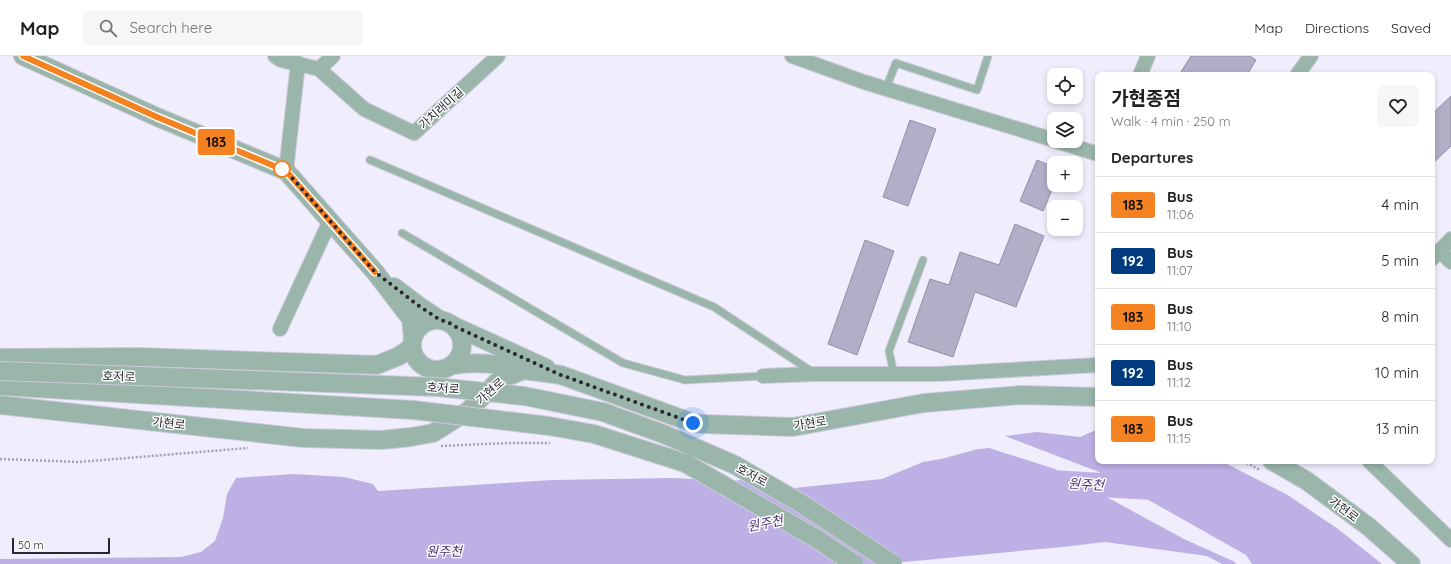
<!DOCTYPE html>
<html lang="en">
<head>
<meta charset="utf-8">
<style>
	:root { --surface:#fff; --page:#f6f6f6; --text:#222; --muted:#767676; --line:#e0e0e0 }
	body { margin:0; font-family:Quicksand,"Noto Sans KR",sans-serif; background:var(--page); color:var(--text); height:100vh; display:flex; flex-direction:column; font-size:15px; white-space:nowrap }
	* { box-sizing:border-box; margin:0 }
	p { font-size:13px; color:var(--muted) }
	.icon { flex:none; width:22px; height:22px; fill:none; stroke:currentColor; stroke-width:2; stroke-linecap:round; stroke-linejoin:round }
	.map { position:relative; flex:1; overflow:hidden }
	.drawer { position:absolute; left:1095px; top:16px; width:340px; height:392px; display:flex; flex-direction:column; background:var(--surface); border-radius:8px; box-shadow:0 2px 6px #0003 }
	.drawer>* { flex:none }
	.badge { padding:0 8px; border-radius:3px; font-size:14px; line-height:26px }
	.tools { position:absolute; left:1047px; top:12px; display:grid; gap:8px }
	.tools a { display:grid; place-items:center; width:36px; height:36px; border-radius:8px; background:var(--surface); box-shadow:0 2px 6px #0003; font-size:20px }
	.scale { position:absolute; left:12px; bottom:10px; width:98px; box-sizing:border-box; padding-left:4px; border:2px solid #292730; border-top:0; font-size:11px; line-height:14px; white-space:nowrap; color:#292730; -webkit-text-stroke:3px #fdfdfd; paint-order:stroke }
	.you { position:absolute; width:20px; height:20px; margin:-10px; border:3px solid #fff; border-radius:50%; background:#1a73e8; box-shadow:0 0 0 6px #1a73e833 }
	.map>.badge { position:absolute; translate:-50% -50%; box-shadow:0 0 0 2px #fff }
	h2 { padding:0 16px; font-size:15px; line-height:36px }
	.round { display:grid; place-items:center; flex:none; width:42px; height:42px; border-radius:8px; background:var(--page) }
	.summary { display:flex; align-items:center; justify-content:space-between; height:68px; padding:0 16px }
	h1 { font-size:19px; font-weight:700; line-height:30px }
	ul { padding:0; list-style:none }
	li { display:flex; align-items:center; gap:12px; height:56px; padding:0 16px; border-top:1px solid var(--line) }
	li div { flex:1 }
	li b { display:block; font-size:15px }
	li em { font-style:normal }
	li .badge { min-width:44px; font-weight:700; text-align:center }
	header { display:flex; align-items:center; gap:24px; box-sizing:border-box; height:56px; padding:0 20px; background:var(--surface); border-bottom:1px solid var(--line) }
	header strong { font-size:19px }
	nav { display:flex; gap:22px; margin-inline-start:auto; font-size:14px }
	.search { width:280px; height:36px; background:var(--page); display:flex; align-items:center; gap:10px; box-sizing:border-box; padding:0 14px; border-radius:8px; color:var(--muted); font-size:15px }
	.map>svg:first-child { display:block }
	.water { fill:#bdb0e5 }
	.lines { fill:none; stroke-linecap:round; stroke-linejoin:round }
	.river { stroke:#bdb0e5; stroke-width:24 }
	.building { fill:#b3aec7; stroke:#948fa7 }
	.service-casing { stroke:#ccc9d8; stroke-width:9 }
	.minor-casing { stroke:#ccc9d8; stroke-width:16 }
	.tertiary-casing { stroke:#ccc9d8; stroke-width:20 }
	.path { stroke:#a5a3b0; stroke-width:2.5; stroke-dasharray:2 2; stroke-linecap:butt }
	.service { stroke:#9ab6ab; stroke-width:7 }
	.minor { stroke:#9ab6ab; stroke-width:14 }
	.tertiary { stroke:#9ab6ab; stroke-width:18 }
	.tertiary-bridge-casing { stroke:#ccc9d8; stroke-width:20; stroke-linecap:butt }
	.tertiary-bridge { stroke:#9ab6ab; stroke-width:18 }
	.line-casing { stroke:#fff; stroke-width:9 }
	.line { stroke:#f58220; stroke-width:6 }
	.walk { stroke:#292730; stroke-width:4; stroke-dasharray:0 7.2 }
	.stop-dot { fill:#fff; stroke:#f58220; stroke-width:2 }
	.labels { text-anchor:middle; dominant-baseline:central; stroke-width:3; stroke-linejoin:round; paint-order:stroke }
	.street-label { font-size:12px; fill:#292730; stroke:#fdfdfd }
	.water-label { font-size:13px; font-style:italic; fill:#483473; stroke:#fdfdfd }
</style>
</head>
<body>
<header>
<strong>Map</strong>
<div class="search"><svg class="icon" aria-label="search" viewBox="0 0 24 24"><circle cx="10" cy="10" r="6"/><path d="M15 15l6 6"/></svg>Search here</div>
<nav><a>Map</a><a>Directions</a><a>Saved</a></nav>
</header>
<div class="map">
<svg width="1451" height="508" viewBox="0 0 1451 508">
	<rect width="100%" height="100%" fill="#f0edfd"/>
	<!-- water -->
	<g class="water">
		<polygon points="1098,373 1098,405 1221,405 1286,438 1338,473 1382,508 1252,508 1246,499 1099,416 1005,380 1037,376 1080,381"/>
		<polygon points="989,392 1055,413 1184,483 1235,506 1236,508 1222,508 1207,500 1105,486 1062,491 883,508 0,508 0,503 181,501 201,496 215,485 223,462 227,438 236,422 294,418 344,421 373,428 378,435 553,424 673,422 732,425 751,423 760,433 794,432 882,423 923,406 941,403 978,393"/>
	</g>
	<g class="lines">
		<!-- river -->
		<polyline class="river" points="1051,426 1152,432 1156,433"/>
	</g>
	<!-- building -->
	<g class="building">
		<polygon points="1191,0 1250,0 1256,4 1247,19 1179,19"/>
		<polygon points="1451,40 1451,90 1432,108 1432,58"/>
		<polygon points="910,64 936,73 908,150 883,141"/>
		<polygon points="1037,104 1054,111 1054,129 1043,155 1020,145"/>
		<polygon points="1015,168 1044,180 1016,251 975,236 953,301 908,286 930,223 949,229 960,196 999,209"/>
		<polygon points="865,184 894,195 857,299 828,288"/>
	</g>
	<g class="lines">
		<defs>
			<g id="service">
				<polyline points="886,32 896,7 977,34 988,0"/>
				<polyline points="370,104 714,251 814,317"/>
				<polyline points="402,177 623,307 685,324 763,320"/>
				<polyline points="894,318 889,295 923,204"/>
			</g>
			<g id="minor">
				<polyline points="275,0 281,4 319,13 364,53 414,77 498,0"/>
				<polyline points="792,0 864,26 1054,84"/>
				<polyline points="319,13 333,0"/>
				<polyline points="1140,19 1148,0"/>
				<polyline points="1297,19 1311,0"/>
				<polyline points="1056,85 1098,98"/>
				<polyline points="286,115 298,7"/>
				<polyline points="1440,195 1451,206"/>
				<polyline points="1432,203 1451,183"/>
				<polyline points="280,273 330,165"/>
				<polyline points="763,320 816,318 938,318 1098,309"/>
				<polyline points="1369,405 1451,484"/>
			</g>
			<g id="tertiary">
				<polyline points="23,0 157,61 286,115 375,216 411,263 413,282"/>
				<polyline points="394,231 419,250 440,264"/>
				<circle cx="437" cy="289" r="25"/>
				<polyline points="456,271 546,312"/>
				<polyline points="0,302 138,301 377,309 399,300 412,291"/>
				<path d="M 453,309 C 479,305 499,308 524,314"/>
				<polyline points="0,330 413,354"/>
				<polyline points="0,349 304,382 382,384 411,381 433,377 468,355 497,326 504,322 524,314 561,319 693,367 703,368 793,371 924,347 1020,339 1098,341"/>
				<polyline points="1272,405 1307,425 1369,471 1411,508"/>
			</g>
		</defs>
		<!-- service casing -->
		<use href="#service" class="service-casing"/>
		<!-- minor casing -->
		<use href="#minor" class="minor-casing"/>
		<!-- tertiary casing -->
		<use href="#tertiary" class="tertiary-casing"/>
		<!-- path -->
		<g class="path">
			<polyline points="441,390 508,387 550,387"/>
			<polyline points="0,403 79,406 248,392"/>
			<polyline points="1243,405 1260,414"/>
		</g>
		<!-- service -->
		<use href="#service" class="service"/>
		<!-- minor -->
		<use href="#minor" class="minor"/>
		<!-- tertiary -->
		<use href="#tertiary" class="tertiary"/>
		<defs>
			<g id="tertiary-bridge">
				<polyline points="0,315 437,331 524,340 603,356 666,379 735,409 802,448 893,508"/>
				<polyline points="413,354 549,370 594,378 685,407 817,483 854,508"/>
			</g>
		</defs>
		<!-- tertiary-bridge casing -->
		<use href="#tertiary-bridge" class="tertiary-bridge-casing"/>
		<!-- tertiary-bridge -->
		<use href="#tertiary-bridge" class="tertiary-bridge"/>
	</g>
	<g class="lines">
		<defs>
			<polyline id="line" points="23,0 157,61 286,115 375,216"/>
		</defs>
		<!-- line casing -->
		<use href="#line" class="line-casing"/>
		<!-- line -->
		<use href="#line" class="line"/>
		<!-- walk -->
		<polyline class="walk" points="282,113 286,115 375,216 419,250 440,264 448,266 456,271 561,319 693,367"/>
	</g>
	<!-- markers -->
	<circle class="stop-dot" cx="282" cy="113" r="8"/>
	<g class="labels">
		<!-- street labels -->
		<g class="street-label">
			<text transform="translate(441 52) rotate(-42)">가치래미길</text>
			<text transform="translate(119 320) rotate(2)">호저로</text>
			<text transform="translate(443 332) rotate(4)">호저로</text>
			<text transform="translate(490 335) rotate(-41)">가현로</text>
			<text transform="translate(169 367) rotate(6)">가현로</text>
			<text transform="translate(810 367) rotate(-9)">가현로</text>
			<text transform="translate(752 419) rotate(29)">호저로</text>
			<text transform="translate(1344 453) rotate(37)">가현로</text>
		</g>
		<!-- water labels -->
		<g class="water-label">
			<text transform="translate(1086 428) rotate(3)">원주천</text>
			<text transform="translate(765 467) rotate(-12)">원주천</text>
			<text x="444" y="495">원주천</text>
		</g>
	</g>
</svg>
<div class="tools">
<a><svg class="icon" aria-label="locate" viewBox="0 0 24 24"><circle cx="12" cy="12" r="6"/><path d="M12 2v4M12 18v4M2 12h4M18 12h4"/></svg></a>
<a><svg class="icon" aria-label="layers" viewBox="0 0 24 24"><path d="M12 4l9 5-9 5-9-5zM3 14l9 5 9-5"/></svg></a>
<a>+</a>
<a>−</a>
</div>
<div class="scale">50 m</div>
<div class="you" style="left:693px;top:367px"></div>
<b class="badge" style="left:216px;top:86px;background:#f58220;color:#111">183</b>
<section class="drawer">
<div class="summary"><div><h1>가현종점</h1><p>Walk · 4 min · 250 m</p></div><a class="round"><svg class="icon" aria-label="heart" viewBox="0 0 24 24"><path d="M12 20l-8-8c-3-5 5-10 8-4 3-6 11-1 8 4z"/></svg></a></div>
<h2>Departures</h2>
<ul>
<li><span class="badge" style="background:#f58220;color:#111">183</span><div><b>Bus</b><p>11:06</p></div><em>4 min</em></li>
<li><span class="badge" style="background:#003b80;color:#fff">192</span><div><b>Bus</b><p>11:07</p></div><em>5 min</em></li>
<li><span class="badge" style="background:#f58220;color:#111">183</span><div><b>Bus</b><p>11:10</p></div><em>8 min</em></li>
<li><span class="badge" style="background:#003b80;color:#fff">192</span><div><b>Bus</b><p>11:12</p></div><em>10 min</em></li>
<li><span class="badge" style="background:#f58220;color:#111">183</span><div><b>Bus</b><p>11:15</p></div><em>13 min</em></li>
</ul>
</section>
</div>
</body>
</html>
